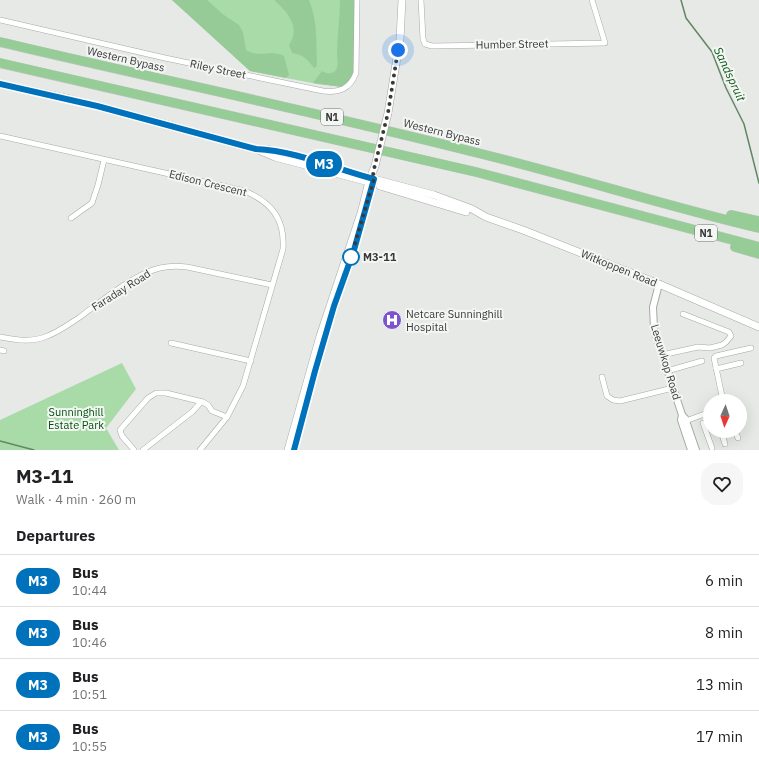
<!DOCTYPE html>
<html lang="en">
<head>
<meta charset="utf-8">
<style>
	:root { --surface:#fff; --page:#f6f6f6; --text:#202124; --muted:#757577; --line:#e0e0e0 }
	body { margin:0; font-family:"IBM Plex Sans",sans-serif; background:var(--page); color:var(--text); height:100vh; display:flex; flex-direction:column; font-size:15px; white-space:nowrap }
	* { box-sizing:border-box; margin:0 }
	p { font-size:13px; color:var(--muted) }
	.icon { flex:none; width:22px; height:22px; fill:none; stroke:currentColor; stroke-width:2; stroke-linecap:round; stroke-linejoin:round }
	.map { position:relative; height:450px; overflow:hidden }
	.panel { display:flex; flex-direction:column; background:var(--surface); flex:1 }
	.panel>* { flex:none }
	.badge { padding:0 8px; border-radius:13px; font-size:14px; line-height:26px }
	.needle { width:26px; rotate:183deg }
	.buttons { position:absolute; left:703px; top:394px; display:grid; gap:8px }
	.buttons a { display:grid; place-items:center; width:44px; height:44px; border-radius:50%; background:var(--surface); box-shadow:0 4px 16px #0002; font-size:20px }
	.you { position:absolute; width:20px; height:20px; margin:-10px; border:3px solid #fff; border-radius:50%; background:#1a73e8; box-shadow:0 0 0 6px #1a73e833 }
	.map>.badge { position:absolute; translate:-50% -50%; box-shadow:0 0 0 2px #fff }
	h2 { padding:0 16px; font-size:15px; line-height:36px }
	.round { display:grid; place-items:center; flex:none; width:42px; height:42px; border-radius:16px; background:var(--page) }
	.headline { display:flex; align-items:center; justify-content:space-between; height:68px; padding:0 16px }
	h1 { font-size:19px; font-weight:700; line-height:30px }
	ul { padding:0; list-style:none }
	li { display:flex; align-items:center; gap:12px; height:52px; padding:0 16px; border-top:1px solid var(--line) }
	li div { flex:1 }
	li b { display:block; font-size:15px }
	li em { font-style:normal }
	li .badge { min-width:44px; font-weight:700; text-align:center }
	.map>svg:first-child { display:block }
	.green { fill:#a9dba9 }
	.forest { fill:#96ca96 }
	.lines { fill:none; stroke-linecap:round; stroke-linejoin:round }
	.stream { stroke:#628663; stroke-width:1.5 }
	.minor-casing { stroke:#a6a9a6; stroke-width:6 }
	.tertiary-casing { stroke:#a6a9a6; stroke-width:8 }
	.secondary-casing { stroke:#a6a9a6; stroke-width:8 }
	.motorway-casing { stroke:#c3c4c3; stroke-width:10 }
	.minor { stroke:#fff; stroke-width:5 }
	.tertiary { stroke:#fff; stroke-width:6 }
	.secondary { stroke:#fff; stroke-width:7 }
	.motorway { stroke:#96cc96; stroke-width:9 }
	.secondary-bridge-casing { stroke:#a6a9a6; stroke-width:8; stroke-linecap:butt }
	.secondary-bridge { stroke:#fff; stroke-width:7 }
	.line-casing { stroke:#fff; stroke-width:9 }
	.line { stroke:#0072bc; stroke-width:6 }
	.walk { stroke:#383938; stroke-width:4; stroke-dasharray:0 7.2 }
	.stop-dot { fill:#fff; stroke:#0072bc; stroke-width:2 }
	.labels { text-anchor:middle; dominant-baseline:central; stroke-width:4; stroke-linejoin:round; paint-order:stroke }
	.shield { fill:#f4f6f4; stroke:#707270; stroke-width:1 }
	.shield-label { font-size:10px; font-weight:bold; fill:#383938 }
	.street-label { font-size:11px; fill:#383938; stroke:#f4f6f4 }
	.stop-label { font-size:11px; font-weight:bold; fill:#383938; stroke:#f4f6f4; text-anchor:start }
	.poi-label { font-size:11px; fill:#383938; stroke:#f4f6f4; text-anchor:start }
	.park-label { font-size:11px; fill:#00510e; stroke:#f4f6f4 }
	.water-label { font-size:12px; font-style:italic; fill:#065615; stroke:#f4f6f4 }
</style>
</head>
<body>
<div class="map">
<svg width="759" height="450" viewBox="0 0 759 450">
	<rect width="100%" height="100%" fill="#e7e9e7"/>
	<!-- green -->
	<g class="green">
		<polygon points="172,0 355,0 342,87 317,84 250,71"/>
		<polygon points="122,363 136,389 106,428 119,450 0,450 0,420"/>
	</g>
	<!-- forest -->
	<g class="forest">
		<path d="M 172,0 L 207,0 L 224,15 L 239,25 L 243,32 L 246,50 C 261,59 268,48 284,56 L 289,75 L 286,78 L 250,71 Z"/>
		<path d="M 274,0 L 309,0 C 318,22 316,43 317,66 L 314,68 C 307,59 304,55 292,53 L 289,45 C 301,28 288,12 274,0 Z"/>
		<path d="M 340,0 L 355,0 L 355,76 L 342,87 L 313,83 L 322,71 C 326,74 332,75 336,70 C 339,65 337,59 337,54 C 337,36 340,18 340,0 Z"/>
	</g>
	<g class="lines">
		<!-- stream -->
		<g class="stream">
			<polyline points="681,0 686,18 712,52 726,88 744,124 759,183"/>
			<polyline points="0,441 34,450"/>
		</g>
		<defs>
			<g id="minor">
				<polyline points="421,0 423,39 425,44 432,46 605,43 592,0"/>
				<path d="M 0,20 L 165,58 L 323,91 C 339,93 350,89 356,73 L 357,0"/>
				<path d="M 0,136 L 245,191 C 272,203 285,219 283,249 L 243,386 L 227,417 L 200,450"/>
				<polyline points="71,218 92,203 98,185 104,160"/>
				<path d="M 0,337 C 14,340 29,342 42,338 C 56,334 68,325 80,317 C 100,302 136,273 160,268 C 169,266 178,266 187,267 L 272,285"/>
				<polyline points="171,343 251,361"/>
				<polyline points="0,350 4,351"/>
				<polyline points="662,355 698,347 710,348 722,345 726,342 731,336 729,332 683,314"/>
				<polyline points="716,369 741,363"/>
				<polyline points="667,371 702,361"/>
				<polyline points="602,377 607,396 613,400 620,401 673,388"/>
				<polyline points="723,401 714,358 716,356 751,348"/>
				<polyline points="683,422 710,412"/>
				<polyline points="703,423 712,448"/>
				<polyline points="721,431 725,444"/>
				<polyline points="735,431 738,438"/>
				<polyline points="134,450 122,436 120,430 148,398 156,393 166,393 203,402 208,405 212,411 227,417"/>
				<polyline points="143,450 192,412 201,402"/>
			</g>
			<g id="tertiary">
				<polyline points="659,284 653,307 654,329 682,415 685,418 696,450"/>
				<polyline points="682,415 681,420 691,450"/>
			</g>
			<g id="secondary">
				<polyline points="0,84 70,99 166,124 256,149 275,157 369,182"/>
				<polyline points="388,113 400,39 402,0"/>
				<polyline points="256,149 266,149 301,157 370,178 434,195 472,209 486,217 523,230 659,284 759,327"/>
				<polyline points="380,186 466,212"/>
				<polyline points="348,263 358,233"/>
				<polyline points="288,450 320,336 361,213 370,178 375,166"/>
				<polyline points="294,450 297,434"/>
			</g>
			<g id="motorway">
				<path d="M 0,42 C 161,80 322,113 482,154 C 575,177 666,206 759,228"/>
				<polyline points="0,63 476,172 759,247"/>
				<polyline points="731,215 759,221"/>
				<polyline points="735,247 759,254"/>
			</g>
		</defs>
		<!-- minor casing -->
		<use href="#minor" class="minor-casing"/>
		<!-- tertiary casing -->
		<use href="#tertiary" class="tertiary-casing"/>
		<!-- secondary casing -->
		<use href="#secondary" class="secondary-casing"/>
		<!-- motorway casing -->
		<use href="#motorway" class="motorway-casing"/>
		<!-- minor -->
		<use href="#minor" class="minor"/>
		<!-- tertiary -->
		<use href="#tertiary" class="tertiary"/>
		<!-- secondary -->
		<use href="#secondary" class="secondary"/>
		<!-- motorway -->
		<use href="#motorway" class="motorway"/>
		<defs>
			<polyline id="secondary-bridge" points="375,166 388,113"/>
		</defs>
		<!-- secondary-bridge casing -->
		<use href="#secondary-bridge" class="secondary-bridge-casing"/>
		<!-- secondary-bridge -->
		<use href="#secondary-bridge" class="secondary-bridge"/>
	</g>
	<g class="lines">
		<defs>
			<path id="line" d="M 0,84 L 97,106 L 256,149 C 297,151 335,169 374,179 L 354,250 L 334,306 L 315,371 L 294,450"/>
		</defs>
		<!-- line casing -->
		<use href="#line" class="line-casing"/>
		<!-- line -->
		<use href="#line" class="line"/>
		<!-- walk -->
		<polyline class="walk" points="351,257 374,179 373,173 388,113 398,50"/>
	</g>
	<!-- icons -->
	<defs>
		<symbol id="hospital-disc" viewBox="-11 -11 22 22"><circle r="9.5" fill="#7c54ce" stroke="#f4f6f4"/><path d="M-5-5h3v3.5h4V-5h3V5h-3V1.5h-4V5h-3Z" fill="#fff"/></symbol>
	</defs>
	<g fill-rule="evenodd">
		<use href="#hospital-disc" x="381" y="309" width="22" height="22"/>
	</g>
	<!-- markers -->
	<circle class="stop-dot" cx="351" cy="257" r="8"/>
	<g class="labels">
		<!-- shield labels -->
		<g class="shield">
			<rect x="321" y="109" width="22" height="16" rx="3"/>
			<rect x="695" y="225" width="22" height="16" rx="3"/>
		</g>
		<g class="shield-label">
			<text x="332" y="117">N1</text>
			<text x="706" y="233">N1</text>
		</g>
		<!-- street labels -->
		<g class="street-label">
			<text transform="translate(512 44) rotate(-1)">Humber Street</text>
			<text transform="translate(126 59) rotate(13)">Western Bypass</text>
			<text transform="translate(218 69) rotate(12)">Riley Street</text>
			<text transform="translate(442 132) rotate(14)">Western Bypass</text>
			<text transform="translate(208 183) rotate(14)">Edison Crescent</text>
			<text transform="translate(619 268) rotate(22)">Witkoppen Road</text>
			<text transform="translate(121 290) rotate(-32)">Faraday Road</text>
			<text transform="translate(666 362) rotate(73)">Leeuwkop Road</text>
		</g>
		<!-- stop labels -->
		<g class="stop-label">
			<text x="363" y="257">M3-11</text>
		</g>
		<!-- poi labels -->
		<g class="poi-label">
			<text x="406" y="314">Netcare Sunninghill<tspan x="406" dy="13">Hospital</tspan></text>
		</g>
		<!-- park labels -->
		<g class="park-label">
			<text x="76" y="412">Sunninghill<tspan x="76" dy="13">Estate Park</tspan></text>
		</g>
		<!-- water labels -->
		<g class="water-label">
			<text transform="translate(730 74) rotate(65)">Sandspruit</text>
		</g>
	</g>
</svg>
<div class="buttons">
<a><svg class="needle" viewBox="-14 -14 28 28"><path d="M0-13l5 13h-10z" fill="#e53935"/><path d="M0 13l5-13h-10z" fill="#757577"/></svg></a>
</div>
<div class="you" style="left:398px;top:50px"></div>
<b class="badge" style="left:324px;top:164px;background:#0072bc;color:#fff">M3</b>
</div>
<section class="panel">
<div class="headline"><div><h1>M3-11</h1><p>Walk · 4 min · 260 m</p></div><a class="round"><svg class="icon" aria-label="heart" viewBox="0 0 24 24"><path d="M12 20l-8-8c-3-5 5-10 8-4 3-6 11-1 8 4z"/></svg></a></div>
<h2>Departures</h2>
<ul>
<li><span class="badge" style="background:#0072bc;color:#fff">M3</span><div><b>Bus</b><p>10:44</p></div><em>6 min</em></li>
<li><span class="badge" style="background:#0072bc;color:#fff">M3</span><div><b>Bus</b><p>10:46</p></div><em>8 min</em></li>
<li><span class="badge" style="background:#0072bc;color:#fff">M3</span><div><b>Bus</b><p>10:51</p></div><em>13 min</em></li>
<li><span class="badge" style="background:#0072bc;color:#fff">M3</span><div><b>Bus</b><p>10:55</p></div><em>17 min</em></li>
</ul>
</section>
</body>
</html>
